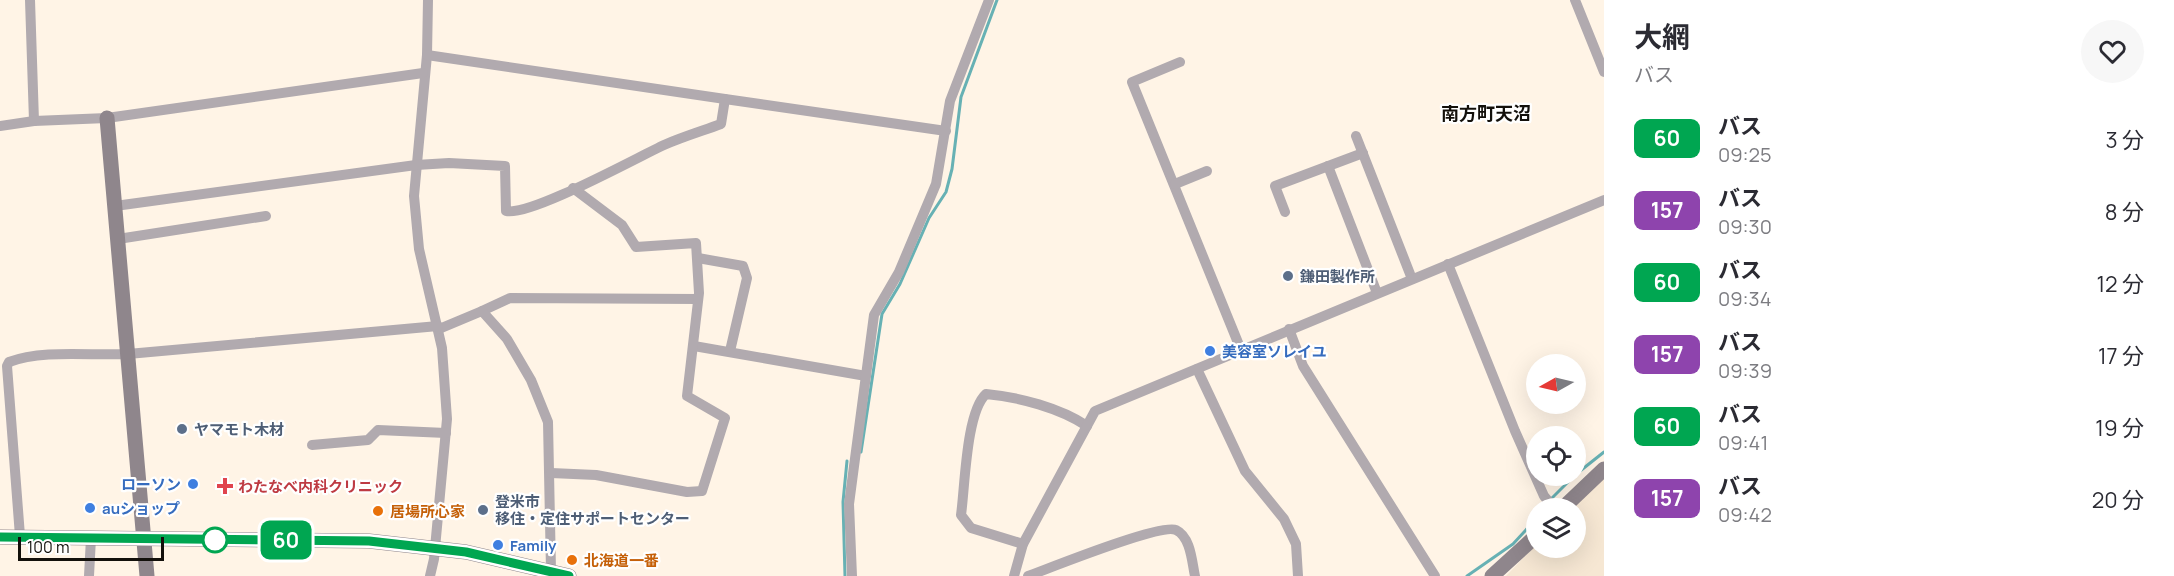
<!DOCTYPE html>
<html lang="ja">
<head>
<meta charset="utf-8">
<style>
	:root { --surface:#fff; --page:#f7f7f7; --text:#2b2b33; --muted:#7c7c81 }
	body { margin:0; font-family:Manrope,"Noto Sans JP",sans-serif; background:var(--page); color:var(--text); height:100vh; display:flex; flex-direction:column; font-size:22px; white-space:nowrap }
	* { box-sizing:border-box; margin:0 }
	p { font-size:20px; color:var(--muted) }
	.icon { flex:none; width:33px; height:33px; fill:none; stroke:currentColor; stroke-width:2; stroke-linecap:round; stroke-linejoin:round }
	.map { position:relative; flex:1; overflow:hidden }
	.panel { display:flex; flex-direction:column; background:var(--surface); width:570px }
	.panel>* { flex:none }
	.badge { padding:0 12px; border-radius:9px; font-size:21px; line-height:39px }
	.needle { width:39px; rotate:262deg }
	.controls { position:absolute; left:1526px; top:354px; display:grid; gap:12px }
	.controls a { display:grid; place-items:center; width:60px; height:60px; border-radius:50%; background:var(--surface); box-shadow:0 6px 24px #0002; font-size:30px }
	.scale { position:absolute; left:18px; bottom:15px; width:146px; box-sizing:border-box; padding-left:6px; border:3px solid #13100b; border-top:0; font-size:16px; line-height:21px; white-space:nowrap; color:#13100b; -webkit-text-stroke:4px #fff; paint-order:stroke }
	.map>.badge { position:absolute; translate:-50% -50%; box-shadow:0 0 0 3px #fff }
	.round { display:grid; place-items:center; flex:none; width:63px; height:63px; border-radius:32px; background:var(--page) }
	.headline { display:flex; align-items:center; justify-content:space-between; height:102px; padding:0 30px }
	h1 { font-size:28px; font-weight:700; line-height:45px }
	ul { padding:0; list-style:none }
	li { display:flex; align-items:center; gap:18px; height:72px; padding:0 30px }
	li div { flex:1 }
	li b { display:block; font-size:22px }
	li em { font-style:normal }
	li .badge { min-width:66px; font-weight:700; text-align:center }
	main { display:flex; flex:1; min-height:0 }
	.map>svg:first-child { display:block }
	.built { fill:#f6e7d3 }
	.lines { fill:none; stroke-linecap:round; stroke-linejoin:round }
	.stream { stroke:#67b1b4; stroke-width:3 }
	.street { stroke:#b1aaaf; stroke-width:10 }
	.secondary { stroke:#8f868c; stroke-width:15 }
	.line-casing { stroke:#fff; stroke-width:14 }
	.line { stroke:#00a651; stroke-width:9 }
	.service-dot { fill:#5c6f8a; stroke:#fff; stroke-width:2 }
	.shop-dot { fill:#3f7fe0; stroke:#fff; stroke-width:2 }
	.health-dot { fill:#e0444e; stroke:#fff; stroke-width:2 }
	.food-dot { fill:#e8710a; stroke:#fff; stroke-width:2 }
	.stop-dot { fill:#fff; stroke:#00a651; stroke-width:3 }
	.labels { text-anchor:middle; dominant-baseline:central; stroke-width:4.5; stroke-linejoin:round; paint-order:stroke }
	.service-label { font-size:15px; font-weight:bold; fill:#4e5e75; stroke:#fff; text-anchor:start }
	.shop-label { font-size:15px; font-weight:bold; fill:#366cbe; stroke:#fff; text-anchor:start }
	.health-label { font-size:15px; font-weight:bold; fill:#be3a42; stroke:#fff; text-anchor:start }
	.food-label { font-size:15px; font-weight:bold; fill:#c56008; stroke:#fff; text-anchor:start }
	.quarter-label { font-size:18px; font-weight:bold; fill:#13100b; stroke:#fff }
</style>
</head>
<body>
<main>
<div class="map">
<svg width="1604" height="576" viewBox="0 0 1604 576">
	<rect width="100%" height="100%" fill="#fff4e6"/>
	<!-- built -->
	<polygon class="built" points="1604,477 1604,576 1506,576 1536,545 1536,548 1575,548 1575,508 1572,508"/>
	<g class="lines">
		<!-- stream -->
		<g class="stream">
			<polyline points="861,452 882,314 900,284 929,218 946,192 952,169 961,97 997,0"/>
			<polyline points="1575,475 1604,452"/>
			<polyline points="1550,500 1574,476"/>
			<polyline points="845,576 843,502 847,461"/>
			<polyline points="1467,576 1513,544 1536,519"/>
		</g>
		<!-- street -->
		<g class="street">
			<polyline points="30,0 34,121"/>
			<polyline points="428,0 427,55 414,196 419,249 442,348 447,419 434,559 430,576"/>
			<polyline points="1575,0 1604,72"/>
			<polyline points="427,55 725,99"/>
			<polyline points="1180,62 1132,82 1241,350"/>
			<polyline points="0,126 34,121 107,118 423,73"/>
			<polyline points="1356,136 1412,279"/>
			<polyline points="1328,166 1377,293"/>
			<polyline points="1175,184 1207,171"/>
			<path d="M 115,206 L 416,165 L 449,163 L 505,166 L 506,211 C 529,217 636,158 664,145 C 682,137 702,131 721,124 L 725,99 L 946,131"/>
			<polyline points="1285,212 1275,186 1363,153"/>
			<polyline points="118,239 266,216"/>
			<polyline points="698,258 743,266 747,278 730,351"/>
			<polyline points="1448,264 1515,431 1544,496 1554,508"/>
			<polyline points="482,311 510,298 698,299"/>
			<polyline points="439,329 482,311 507,339 531,380 548,422 551,571"/>
			<polyline points="1289,329 1303,366 1435,576"/>
			<polyline points="694,346 866,376"/>
			<polyline points="1197,369 1245,471 1284,519 1296,544 1298,576"/>
			<polyline points="312,445 368,440 378,430 446,433"/>
			<polyline points="551,473 596,475 687,492 702,491 725,418 687,396 699,293 696,243 636,247 622,225 573,188"/>
			<path d="M 20,536 L 7,366 L 9,362 C 43,349 92,356 128,354 L 438,326"/>
			<path d="M 1023,544 L 971,528 L 961,515 C 965,487 966,412 986,394 C 1019,397 1060,408 1087,426"/>
			<polyline points="89,576 91,538"/>
			<polyline points="852,576 849,504 874,315 899,272 936,184 950,101 989,0"/>
			<polyline points="1014,576 1023,544 1095,411 1604,200"/>
			<path d="M 1028,576 C 1050,568 1161,523 1176,530 C 1191,537 1192,563 1195,576"/>
		</g>
		<!-- secondary -->
		<g class="secondary">
			<polyline points="107,118 147,576"/>
			<polyline points="1563,508 1604,469"/>
			<polyline points="0,537 369,541 466,552 569,576"/>
			<polyline points="1492,576 1536,536"/>
		</g>
	</g>
	<g class="lines">
		<defs>
			<polyline id="line" points="0,537 369,541 466,552 569,576"/>
		</defs>
		<!-- line casing -->
		<use href="#line" class="line-casing"/>
		<!-- line -->
		<use href="#line" class="line"/>
	</g>
	<!-- markers -->
	<g class="service-dot">
		<circle cx="1288" cy="276" r="6"/>
		<circle cx="182" cy="429" r="6"/>
		<circle cx="483" cy="510" r="6"/>
	</g>
	<g class="shop-dot">
		<circle cx="1210" cy="351" r="6"/>
		<circle cx="193" cy="484" r="6"/>
		<circle cx="90" cy="508" r="6"/>
		<circle cx="498" cy="545" r="6"/>
	</g>
	<path class="health-dot" d="M222 477h6v6h6v6h-6v6h-6v-6h-6v-6h6z"/>
	<g class="food-dot">
		<circle cx="378" cy="511" r="6"/>
		<circle cx="572" cy="560" r="6"/>
	</g>
	<circle class="stop-dot" cx="215" cy="540" r="12"/>
	<g class="labels">
		<!-- service labels -->
		<g class="service-label">
			<text x="1300" y="276">鎌田製作所</text>
			<text x="194" y="429">ヤマモト木材</text>
			<text x="495" y="501">登米市<tspan x="495" dy="17">移住・定住サポートセンター</tspan></text>
		</g>
		<!-- shop labels -->
		<g class="shop-label">
			<text x="1222" y="351">美容室ソレイユ</text>
			<text x="181" y="484" text-anchor="end">ローソン</text>
			<text x="102" y="508">auショップ</text>
			<text x="510" y="545">Family</text>
		</g>
		<!-- health labels -->
		<g class="health-label">
			<text x="238" y="486">わたなべ内科クリニック</text>
		</g>
		<!-- food labels -->
		<g class="food-label">
			<text x="390" y="511">居場所心家</text>
			<text x="584" y="560">北海道一番</text>
		</g>
		<!-- quarter labels -->
		<g class="quarter-label">
			<text x="1486" y="113">南方町天沼</text>
		</g>
	</g>
</svg>
<div class="controls">
<a><svg class="needle" viewBox="-14 -14 28 28"><path d="M0-13l5 13h-10z" fill="#e53935"/><path d="M0 13l5-13h-10z" fill="#7c7c81"/></svg></a>
<a><svg class="icon" aria-label="locate" viewBox="0 0 24 24"><circle cx="12" cy="12" r="6"/><path d="M12 2v4M12 18v4M2 12h4M18 12h4"/></svg></a>
<a><svg class="icon" aria-label="layers" viewBox="0 0 24 24"><path d="M12 4l9 5-9 5-9-5zM3 14l9 5 9-5"/></svg></a>
</div>
<div class="scale">100 m</div>
<b class="badge" style="left:286px;top:540px;background:#00a651;color:#fff">60</b>
</div>
<section class="panel">
<div class="headline"><div><h1>大網</h1><p>バス</p></div><a class="round"><svg class="icon" aria-label="heart" viewBox="0 0 24 24"><path d="M12 20l-8-8c-3-5 5-10 8-4 3-6 11-1 8 4z"/></svg></a></div>
<ul>
<li><span class="badge" style="background:#00a651;color:#fff">60</span><div><b>バス</b><p>09:25</p></div><em>3 分</em></li>
<li><span class="badge" style="background:#8e44ad;color:#fff">157</span><div><b>バス</b><p>09:30</p></div><em>8 分</em></li>
<li><span class="badge" style="background:#00a651;color:#fff">60</span><div><b>バス</b><p>09:34</p></div><em>12 分</em></li>
<li><span class="badge" style="background:#8e44ad;color:#fff">157</span><div><b>バス</b><p>09:39</p></div><em>17 分</em></li>
<li><span class="badge" style="background:#00a651;color:#fff">60</span><div><b>バス</b><p>09:41</p></div><em>19 分</em></li>
<li><span class="badge" style="background:#8e44ad;color:#fff">157</span><div><b>バス</b><p>09:42</p></div><em>20 分</em></li>
</ul>
</section>
</main>
</body>
</html>
